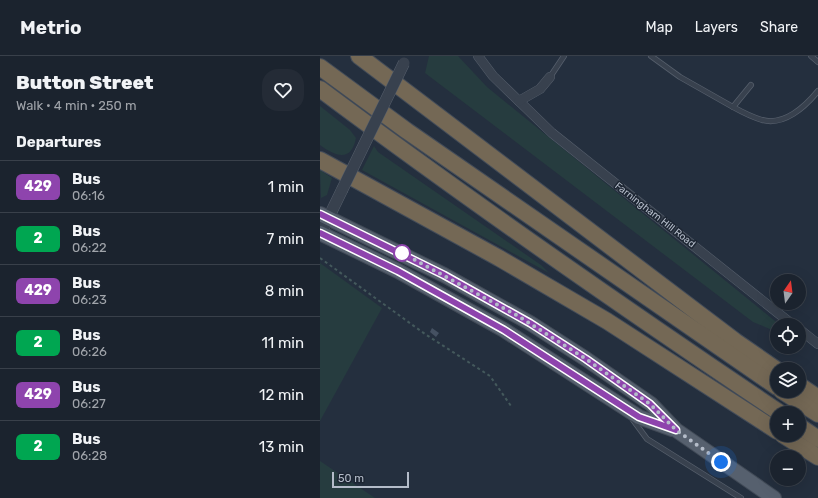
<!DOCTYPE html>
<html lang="en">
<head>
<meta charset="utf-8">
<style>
	:root { --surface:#1b232e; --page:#242b36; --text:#f1f3f6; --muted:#a0a4aa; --line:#39404a }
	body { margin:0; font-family:Rubik,sans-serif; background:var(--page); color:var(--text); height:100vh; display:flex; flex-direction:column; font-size:15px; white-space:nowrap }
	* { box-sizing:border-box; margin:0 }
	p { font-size:13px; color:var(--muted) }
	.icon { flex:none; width:22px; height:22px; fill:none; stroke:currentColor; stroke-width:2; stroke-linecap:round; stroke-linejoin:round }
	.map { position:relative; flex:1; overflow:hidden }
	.drawer { display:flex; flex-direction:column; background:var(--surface); width:320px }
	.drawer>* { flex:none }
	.badge { padding:0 8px; border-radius:6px; font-size:14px; line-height:26px }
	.needle { width:26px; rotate:14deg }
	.tools { position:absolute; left:450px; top:218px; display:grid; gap:8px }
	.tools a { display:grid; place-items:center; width:36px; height:36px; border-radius:50%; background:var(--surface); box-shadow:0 4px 16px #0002,0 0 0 1px var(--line); font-size:20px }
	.scale { position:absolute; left:12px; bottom:10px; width:77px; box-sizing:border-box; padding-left:4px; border:2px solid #b4bcc9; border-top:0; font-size:11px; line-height:14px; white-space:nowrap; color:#b4bcc9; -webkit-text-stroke:3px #1d2633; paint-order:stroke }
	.you { position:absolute; width:20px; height:20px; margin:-10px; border:3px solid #fff; border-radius:50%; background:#1a73e8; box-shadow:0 0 0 6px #1a73e833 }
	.map>.badge { position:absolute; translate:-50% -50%; box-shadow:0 0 0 2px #fff }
	h2 { padding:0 16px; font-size:15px; line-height:36px }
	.round { display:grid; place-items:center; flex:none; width:42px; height:42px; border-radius:16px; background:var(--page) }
	.headline { display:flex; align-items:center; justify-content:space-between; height:68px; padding:0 16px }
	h1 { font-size:19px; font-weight:800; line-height:30px }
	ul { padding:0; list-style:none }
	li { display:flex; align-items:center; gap:12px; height:52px; padding:0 16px; border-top:1px solid var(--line) }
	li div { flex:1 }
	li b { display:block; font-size:15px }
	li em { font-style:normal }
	li .badge { min-width:44px; font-weight:700; text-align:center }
	header { display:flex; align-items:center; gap:24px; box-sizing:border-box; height:56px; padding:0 20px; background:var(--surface); border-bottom:1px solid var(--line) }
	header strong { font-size:19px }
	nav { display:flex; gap:22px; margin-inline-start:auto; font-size:14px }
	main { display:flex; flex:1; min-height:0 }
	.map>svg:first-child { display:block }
	.green { fill:#263c3f }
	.building { fill:#455162 }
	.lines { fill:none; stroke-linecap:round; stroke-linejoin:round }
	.service-casing { stroke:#565f6c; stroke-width:6 }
	.minor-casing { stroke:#565f6c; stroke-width:10 }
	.tertiary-casing { stroke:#565f6c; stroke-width:12 }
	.primary-casing { stroke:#414a57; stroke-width:16 }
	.motorway-casing { stroke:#434c59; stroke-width:18 }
	.path { stroke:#44595c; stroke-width:2; stroke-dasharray:3 3; stroke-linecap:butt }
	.service { stroke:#38414e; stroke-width:4.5 }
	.minor { stroke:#38414e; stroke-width:9 }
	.tertiary { stroke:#38414e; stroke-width:11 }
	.primary { stroke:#56606e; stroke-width:14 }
	.motorway { stroke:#746855; stroke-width:16 }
	.tertiary-bridge-casing { stroke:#565f6c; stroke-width:12; stroke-linecap:butt }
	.tertiary-bridge { stroke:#38414e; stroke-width:11 }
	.line-casing { stroke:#fff; stroke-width:9 }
	.line { stroke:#8e44ad; stroke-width:6 }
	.walk { stroke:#b4bcc9; stroke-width:4; stroke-dasharray:0 7.2 }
	.stop-dot { fill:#fff; stroke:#8e44ad; stroke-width:2 }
	.labels { text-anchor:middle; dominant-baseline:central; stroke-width:3; stroke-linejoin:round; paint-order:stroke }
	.street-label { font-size:10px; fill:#b4bcc9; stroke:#1d2633 }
</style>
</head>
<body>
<header>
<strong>Metrio</strong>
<nav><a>Map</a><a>Layers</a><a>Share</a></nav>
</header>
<main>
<section class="drawer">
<div class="headline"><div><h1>Button Street</h1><p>Walk · 4 min · 250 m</p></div><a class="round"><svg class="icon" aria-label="heart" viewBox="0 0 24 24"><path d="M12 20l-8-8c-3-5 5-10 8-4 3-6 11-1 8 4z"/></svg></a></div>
<h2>Departures</h2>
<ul>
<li><span class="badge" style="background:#8e44ad;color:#fff">429</span><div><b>Bus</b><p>06:16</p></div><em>1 min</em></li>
<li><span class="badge" style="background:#00a651;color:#fff">2</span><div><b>Bus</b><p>06:22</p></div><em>7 min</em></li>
<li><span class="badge" style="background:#8e44ad;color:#fff">429</span><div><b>Bus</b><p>06:23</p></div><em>8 min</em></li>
<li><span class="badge" style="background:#00a651;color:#fff">2</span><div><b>Bus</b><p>06:26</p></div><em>11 min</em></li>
<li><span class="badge" style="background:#8e44ad;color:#fff">429</span><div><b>Bus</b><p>06:27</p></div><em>12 min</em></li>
<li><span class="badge" style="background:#00a651;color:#fff">2</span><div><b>Bus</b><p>06:28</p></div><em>13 min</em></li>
</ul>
</section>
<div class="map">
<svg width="498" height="442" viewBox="0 0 498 442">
	<rect width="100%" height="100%" fill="#242f3e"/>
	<!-- green -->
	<g class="green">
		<polygon points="109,0 138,0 167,31 460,269 457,269 457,276 433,266 105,17"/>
		<path d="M 0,50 L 30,74 L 36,82 C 31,107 15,100 0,89 Z"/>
		<polygon points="54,90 58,96 221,209 229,217 42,114"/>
		<polygon points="0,114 12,122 7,139 1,142"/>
		<polygon points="0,207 62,252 0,365"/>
		<polygon points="0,405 55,442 0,442"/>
	</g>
	<!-- building -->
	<polygon class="building" points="112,272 119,277 116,281 110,276"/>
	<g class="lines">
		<defs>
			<g id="service">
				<polyline points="331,0 360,21 413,51 431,29"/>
				<polyline points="491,0 498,6"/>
				<polyline points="230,21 244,0"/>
				<path d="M 413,51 C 422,56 432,61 442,64 C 464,70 485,51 498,35"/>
				<polyline points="313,364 327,383 421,442"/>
			</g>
			<g id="minor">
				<polyline points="158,0 173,20 232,77 473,269"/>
				<polyline points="199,45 220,33 230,21"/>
				<polyline points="479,273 498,288"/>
			</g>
			<polyline id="tertiary" points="1,177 22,134"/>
			<g id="primary">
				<polyline points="0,158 124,219 210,267 266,303 331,348 356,374 454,442"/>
				<polyline points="0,177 78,215 184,274 319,361 352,373"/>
			</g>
			<g id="motorway">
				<polyline points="39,0 415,285 457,314"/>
				<polyline points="0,11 87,75 457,331"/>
				<path d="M 0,33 C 150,145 304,252 460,357"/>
				<polyline points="0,104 179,202 287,265 457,375"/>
				<polyline points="479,329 498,342"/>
				<polyline points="462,335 498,358"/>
				<polyline points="479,370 498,383"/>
				<polyline points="463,379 498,401"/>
			</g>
		</defs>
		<!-- service casing -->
		<use href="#service" class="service-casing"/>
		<!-- minor casing -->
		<use href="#minor" class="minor-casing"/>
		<!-- tertiary casing -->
		<use href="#tertiary" class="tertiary-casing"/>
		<!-- primary casing -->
		<use href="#primary" class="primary-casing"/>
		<!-- motorway casing -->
		<use href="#motorway" class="motorway-casing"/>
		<!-- path -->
		<polyline class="path" points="0,202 105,278 170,320 191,350"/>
		<!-- service -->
		<use href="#service" class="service"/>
		<!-- minor -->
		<use href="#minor" class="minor"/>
		<!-- tertiary -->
		<use href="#tertiary" class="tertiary"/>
		<!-- primary -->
		<use href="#primary" class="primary"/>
		<!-- motorway -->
		<use href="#motorway" class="motorway"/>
		<defs>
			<polyline id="tertiary-bridge" points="22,134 84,7"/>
		</defs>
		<!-- tertiary-bridge casing -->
		<use href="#tertiary-bridge" class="tertiary-bridge-casing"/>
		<!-- tertiary-bridge -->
		<use href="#tertiary-bridge" class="tertiary-bridge"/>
	</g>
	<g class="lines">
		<defs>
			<polyline id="line" points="0,158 124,219 210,267 266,303 330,348 356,374 319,361 184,274 78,215 0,177"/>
		</defs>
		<!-- line casing -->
		<use href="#line" class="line-casing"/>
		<!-- line -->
		<use href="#line" class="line"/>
		<!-- walk -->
		<polyline class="walk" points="82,197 198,260 266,303 330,348 356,374 401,406"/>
	</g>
	<!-- markers -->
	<circle class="stop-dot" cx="82" cy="197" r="8"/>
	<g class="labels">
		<!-- street labels -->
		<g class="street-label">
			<text transform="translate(335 159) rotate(38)">Farningham Hill Road</text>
		</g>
	</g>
</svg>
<div class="tools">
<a><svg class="needle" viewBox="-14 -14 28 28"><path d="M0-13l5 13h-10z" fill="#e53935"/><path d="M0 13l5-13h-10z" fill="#a0a4aa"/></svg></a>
<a><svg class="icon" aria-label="locate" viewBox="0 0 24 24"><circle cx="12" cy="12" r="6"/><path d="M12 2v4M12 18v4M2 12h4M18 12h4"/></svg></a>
<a><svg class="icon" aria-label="layers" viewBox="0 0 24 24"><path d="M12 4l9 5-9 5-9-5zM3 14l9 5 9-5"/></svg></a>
<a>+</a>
<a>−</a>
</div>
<div class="scale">50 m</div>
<div class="you" style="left:401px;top:406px"></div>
</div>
</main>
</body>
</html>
